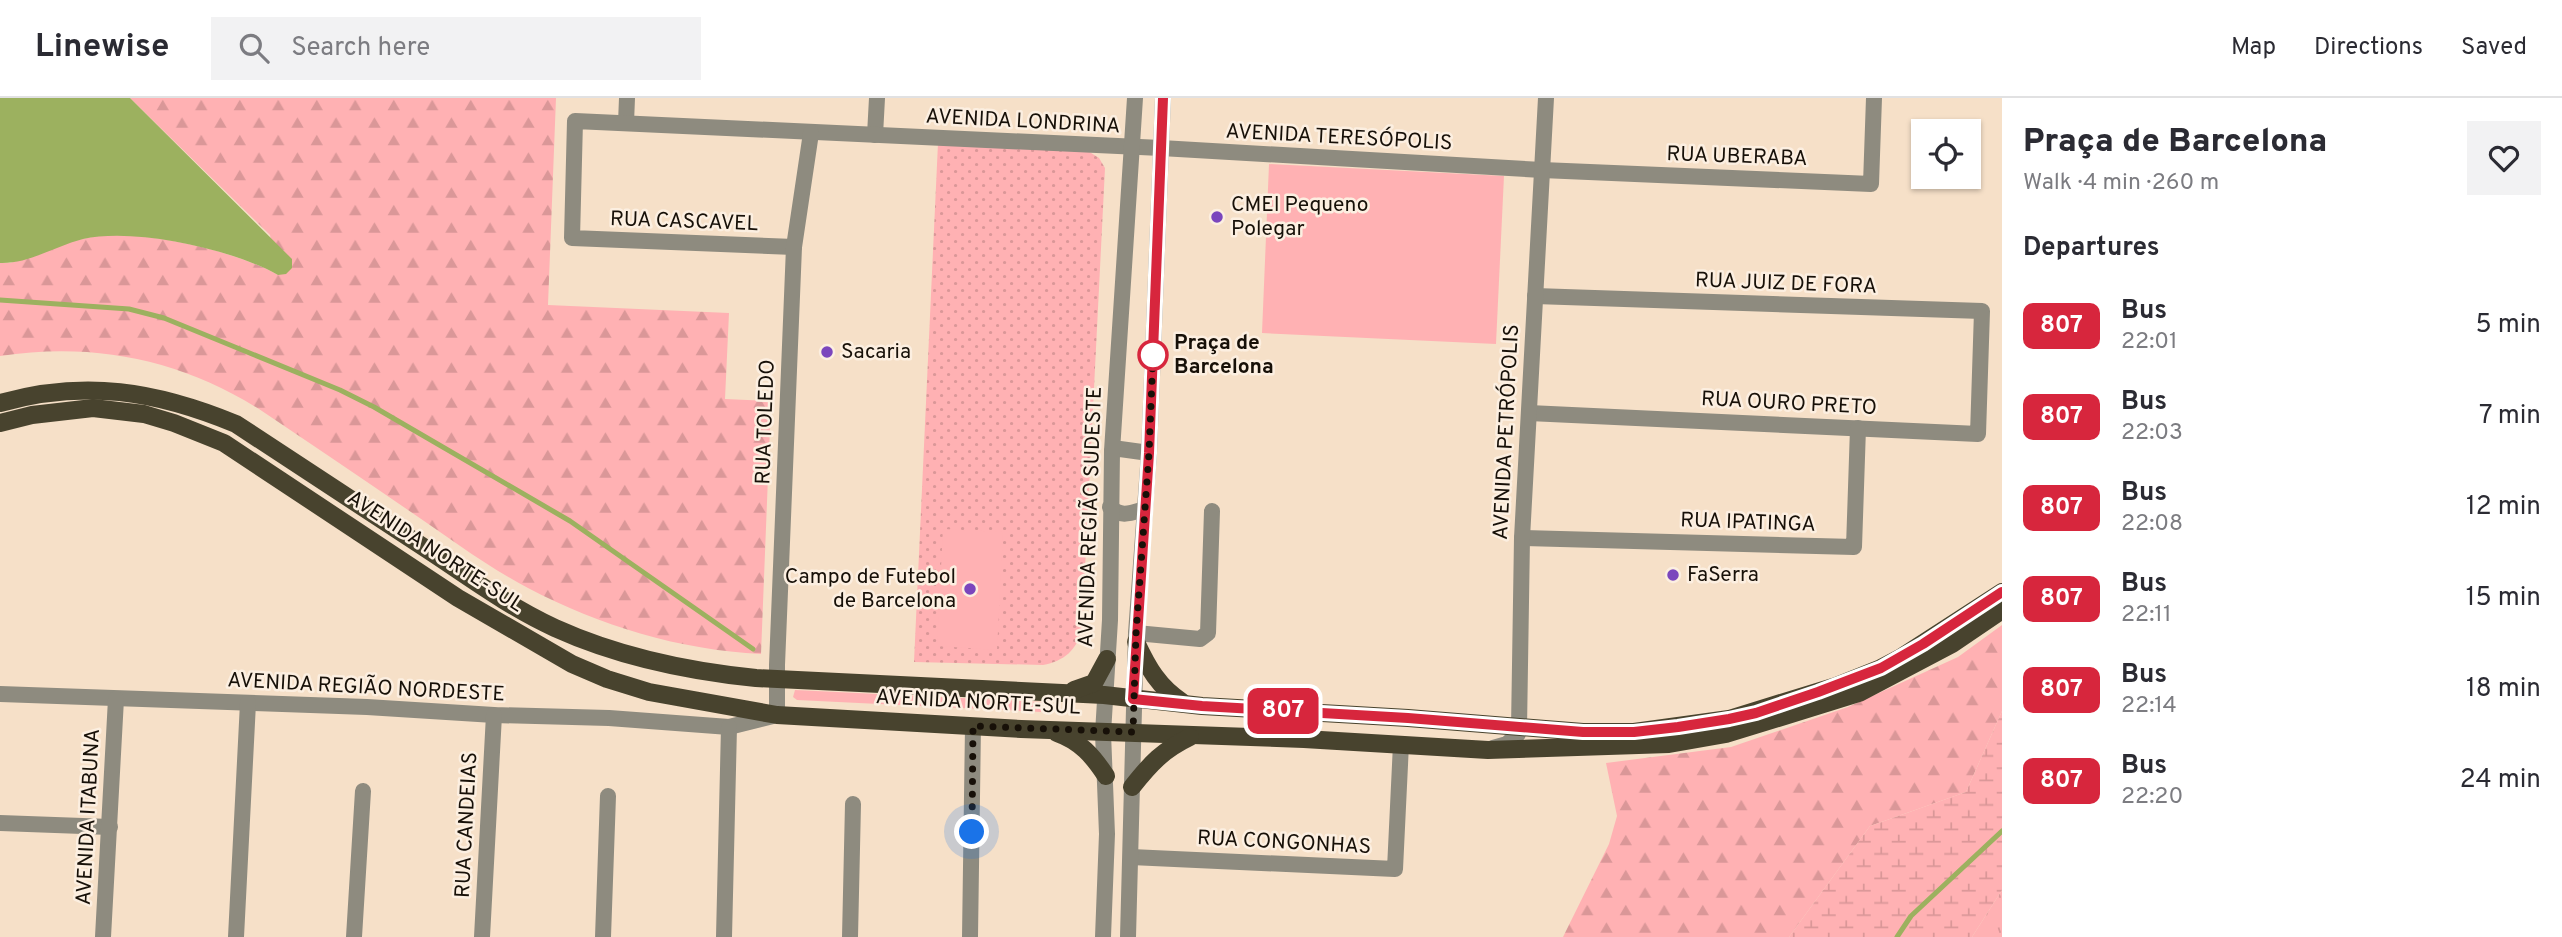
<!DOCTYPE html>
<html lang="en">
<head>
<meta charset="utf-8">
<style>
	:root { --surface:#fff; --page:#f2f2f3; --text:#2b2b33; --muted:#7c7c81; --line:#e1e1e2 }
	body { margin:0; font-family:Overpass,sans-serif; background:var(--page); color:var(--text); height:100vh; display:flex; flex-direction:column; font-size:26px; white-space:nowrap }
	* { box-sizing:border-box; margin:0 }
	p { font-size:23px; color:var(--muted) }
	.icon { flex:none; width:38px; height:38px; fill:none; stroke:currentColor; stroke-width:2; stroke-linecap:round; stroke-linejoin:round }
	.map { position:relative; flex:1; overflow:hidden }
	.details { display:flex; flex-direction:column; background:var(--surface); width:560px }
	.details>* { flex:none }
	.badge { padding:0 14px; border-radius:10px; font-size:24px; line-height:46px }
	.buttons { position:absolute; left:1911px; top:21px; display:grid; gap:14px }
	.buttons a { display:grid; place-items:center; width:70px; height:70px; border-radius:0px; background:var(--surface); box-shadow:0 2px 5px #0004; font-size:35px }
	.you { position:absolute; width:35px; height:35px; margin:-18px; border:5px solid #fff; border-radius:50%; background:#1a73e8; box-shadow:0 0 0 10px #1a73e833 }
	.map>.badge { position:absolute; translate:-50% -50%; box-shadow:0 0 0 4px #fff }
	h2 { padding:0 21px; font-size:26px; line-height:63px }
	.round { display:grid; place-items:center; flex:none; width:74px; height:74px; border-radius:0px; background:var(--page) }
	.summary { display:flex; align-items:center; justify-content:space-between; height:119px; padding:0 21px }
	h1 { font-size:33px; font-weight:800; line-height:52px }
	ul { padding:0; list-style:none }
	li { display:flex; align-items:center; gap:21px; height:91px; padding:0 21px }
	li div { flex:1 }
	li b { display:block; font-size:26px }
	li em { font-style:normal }
	li .badge { min-width:77px; font-weight:700; text-align:center }
	header { display:flex; align-items:center; gap:42px; box-sizing:border-box; height:98px; padding:0 35px; background:var(--surface); border-bottom:2px solid var(--line) }
	header strong { font-size:33px }
	nav { display:flex; gap:38px; margin-inline-start:auto; font-size:24px }
	.search { width:490px; height:63px; background:var(--page); display:flex; align-items:center; gap:18px; box-sizing:border-box; padding:0 24px; border-radius:0px; color:var(--muted); font-size:26px }
	main { display:flex; flex:1; min-height:0 }
	.map>svg:first-child { display:block }
	.grass { fill:url(#grass-tufts) }
	.forest { fill:url(#forest-firs) }
	.wetland { fill:url(#wetland-marsh) }
	.park { fill:url(#park-dots) }
	.garden { fill:#ffb1b3 }
	.water { fill:#9cb15f }
	.lines { fill:none; stroke-linecap:round; stroke-linejoin:round }
	.stream { stroke:#9cb15f; stroke-width:5 }
	.minor { stroke:#8e8b7f; stroke-width:16 }
	.major { stroke:#48432e; stroke-width:18 }
	.line-casing { stroke:#fff; stroke-width:16 }
	.line { stroke:#d7263d; stroke-width:10 }
	.walk { stroke:#171008; stroke-width:7; stroke-dasharray:0 12.6 }
	.poi-dot { fill:#7b46bd; stroke:#fcefe1; stroke-width:2.5 }
	.stop-dot { fill:#fff; stroke:#d7263d; stroke-width:3.5 }
	.labels { text-anchor:middle; dominant-baseline:central; stroke-width:5; stroke-linejoin:round; paint-order:stroke }
	.street-label { font-size:21px; fill:#171008; stroke:#fcefe1 }
	.poi-label { font-size:21px; fill:#171008; stroke:#fcefe1; text-anchor:start }
	.stop-label { font-size:21px; font-weight:bold; fill:#171008; stroke:#fcefe1; text-anchor:start }
</style>
</head>
<body>
<header>
<strong>Linewise</strong>
<div class="search"><svg class="icon" aria-label="search" viewBox="0 0 24 24"><circle cx="10" cy="10" r="6"/><path d="M15 15l6 6"/></svg>Search here</div>
<nav><a>Map</a><a>Directions</a><a>Saved</a></nav>
</header>
<main>
<div class="map">
<svg width="2002" height="839" viewBox="0 0 2002 839">
	<defs>
		<pattern id="grass-tufts" width="24" height="20" patternUnits="userSpaceOnUse" patternTransform="scale(1.75)"><rect width="24" height="20" fill="#ffb1b3"/><path d="M3 7l-1-3M5 7V3M7 7l1-3M15 17l-1-3M17 17v-4M19 17l1-3" fill="none" stroke="#da9798"/></pattern>
		<pattern id="forest-firs" width="22" height="20" patternUnits="userSpaceOnUse" patternTransform="scale(1.75)"><rect width="22" height="20" fill="#ffb1b3"/><path d="M5 1l3.5 6h-7zM16 11l3.5 6h-7z" fill="#da9798"/></pattern>
		<pattern id="wetland-marsh" width="20" height="14" patternUnits="userSpaceOnUse" patternTransform="scale(1.75)"><rect width="20" height="14" fill="#ffb1b3"/><path d="M1 5h8M5 5V1M11 12h8M15 12V8" fill="none" stroke="#da9798"/></pattern>
		<pattern id="park-dots" width="8" height="8" patternUnits="userSpaceOnUse" patternTransform="scale(1.75)"><rect width="8" height="8" fill="#ffb1b3"/><path d="M2 2h.1M6 6h.1" fill="none" stroke="#da9798" stroke-width="1.8" stroke-linecap="round"/></pattern>
	</defs>
	<rect width="100%" height="100%" fill="#f6e0c8"/>
	<!-- grass -->
	<polygon class="grass" points="2002,792 2002,839 1972,839"/>
	<!-- forest -->
	<g class="forest">
		<path d="M 130,0 L 556,0 L 548,207 L 729,215 L 725,301 L 771,303 L 761,556 C 680,552 600,528 528,490 C 486,468 448,439 408,412 C 359,378 309,345 259,311 C 179,261 93,244 0,258 L 0,165 L 10,165 C 39,156 68,142 98,138 C 145,132 236,153 278,177 L 270,137 Z"/>
		<polygon points="2002,527 2002,613 1966,694 1870,728 1789,839 1563,839 1609,746 1617,718 1606,665 1731,649 1848,609 1958,559"/>
	</g>
	<!-- wetland -->
	<polygon class="wetland" points="2002,613 2002,792 1972,839 1789,839 1870,728 1966,694"/>
	<!-- park -->
	<path class="park" d="M 938,45 L 1088,53 L 1099,60 L 1105,70 L 1082,531 C 1077,552 1064,563 1043,567 L 914,564 Z"/>
	<!-- garden -->
	<g class="garden">
		<polygon points="1269,66 1504,78 1496,246 1262,235"/>
		<polygon points="943,431 1003,434 997,552 937,548"/>
		<polygon points="795,592 1042,604 1041,614 797,602 793,599"/>
	</g>
	<!-- water -->
	<path class="water" d="M 0,0 L 130,0 L 292,161 L 292,170 L 286,176 L 278,177 C 232,151 134,129 83,141 C 55,148 29,166 0,165 Z"/>
	<g class="lines">
		<!-- stream -->
		<g class="stream">
			<polyline points="0,202 129,211 164,220 340,292 374,309 570,423 753,551"/>
			<polyline points="1897,839 1911,818 2002,733"/>
		</g>
		<!-- minor -->
		<g class="minor">
			<polyline points="626,25 627,0"/>
			<polyline points="875,37 877,0"/>
			<polyline points="794,149 572,140 575,23 1161,50 1542,72 1871,86 1874,0"/>
			<polyline points="1529,315 1978,336 1982,213 1535,198"/>
			<polyline points="1112,353 1120,351 1149,355"/>
			<path d="M 1110,409 C 1121,420 1131,415 1145,411"/>
			<polyline points="1522,440 1854,449 1858,330"/>
			<polyline points="1136,535 1200,541 1208,535 1212,413"/>
			<polyline points="0,596 367,609 494,617 609,620 729,629 777,617 777,567 794,149 811,35"/>
			<polyline points="1493,650 1507,646 1518,636 1519,630 1522,440 1546,0"/>
			<polyline points="0,725 110,729"/>
			<polyline points="1131,759 1395,771 1401,646"/>
			<polyline points="103,839 116,601"/>
			<polyline points="236,839 248,605"/>
			<polyline points="354,839 363,693"/>
			<polyline points="482,839 494,617"/>
			<polyline points="603,839 608,698"/>
			<polyline points="724,839 729,629"/>
			<polyline points="850,839 853,706"/>
			<polyline points="970,839 973,628"/>
			<polyline points="1103,839 1107,736 1103,635 1110,522 1112,353 1135,0"/>
			<polyline points="1128,839 1136,535 1149,355 1163,0"/>
		</g>
		<!-- major -->
		<g class="major">
			<path d="M 0,305 C 85,281 156,293 236,326 C 300,368 364,410 428,452 C 469,479 509,509 555,530 C 619,559 686,573 756,580 L 1104,597 L 1202,608 L 1408,620 L 1583,634 L 1634,634 L 1729,621 L 1836,588 L 1881,570 L 1900,560 L 2002,494"/>
			<polyline points="0,325 32,317 93,310 144,316 174,325 224,345 458,500 572,566 607,581 649,594 777,617 1021,631 1304,641 1488,652 1669,646 1726,636 1859,595 1952,546 2002,512"/>
			<path d="M 1136,544 C 1148,570 1159,589 1182,604"/>
			<polyline points="1074,592 1094,585 1107,561"/>
			<path d="M 1057,635 C 1080,643 1093,658 1106,678"/>
			<path d="M 1132,689 C 1150,666 1163,652 1190,639"/>
		</g>
	</g>
	<g class="lines">
		<defs>
			<polyline id="line" points="1163,0 1149,355 1133,601 1202,608 1408,620 1583,634 1634,634 1678,629 1729,621 1756,615 1818,594 1881,570 1923,546 2002,494"/>
		</defs>
		<!-- line casing -->
		<use href="#line" class="line-casing"/>
		<!-- line -->
		<use href="#line" class="line"/>
		<!-- walk -->
		<polyline class="walk" points="972,734 973,628 1133,634 1136,536 1149,355 1153,257"/>
	</g>
	<!-- markers -->
	<g class="poi-dot">
		<circle cx="1217" cy="119" r="7"/>
		<circle cx="827" cy="254" r="7"/>
		<circle cx="1673" cy="477" r="7"/>
		<circle cx="970" cy="491" r="7"/>
	</g>
	<circle class="stop-dot" cx="1153" cy="257" r="14"/>
	<g class="labels">
		<!-- street labels -->
		<g class="street-label">
			<text transform="translate(1023 24) rotate(3)">AVENIDA LONDRINA</text>
			<text transform="translate(1339 40) rotate(3)">AVENIDA TERESÓPOLIS</text>
			<text transform="translate(1737 59) rotate(2)">RUA UBERABA</text>
			<text transform="translate(684 124) rotate(2)">RUA CASCAVEL</text>
			<text transform="translate(1786 186) rotate(2)">RUA JUIZ DE FORA</text>
			<text transform="translate(1789 306) rotate(3)">RUA OURO PRETO</text>
			<text transform="translate(766 324) rotate(-88)">RUA TOLEDO</text>
			<text transform="translate(1507 334) rotate(-87)">AVENIDA PETRÓPOLIS</text>
			<text transform="translate(1091 419) rotate(-88)">AVENIDA REGIÃO SUDESTE</text>
			<text transform="translate(1748 425) rotate(2)">RUA IPATINGA</text>
			<text transform="translate(435 454) rotate(33)">AVENIDA NORTE-SUL</text>
			<text transform="translate(366 590) rotate(3)">AVENIDA REGIÃO NORDESTE</text>
			<text transform="translate(978 605) rotate(3)">AVENIDA NORTE-SUL</text>
			<text transform="translate(89 719) rotate(-87)">AVENIDA ITABUNA</text>
			<text transform="translate(467 727) rotate(-87)">RUA CANDEIAS</text>
			<text transform="translate(1284 745) rotate(3)">RUA CONGONHAS</text>
		</g>
		<!-- poi labels -->
		<g class="poi-label">
			<text x="1231" y="107">CMEI Pequeno<tspan x="1231" dy="24">Polegar</tspan></text>
			<text x="841" y="254">Sacaria</text>
			<text x="1687" y="477">FaSerra</text>
			<text x="956" y="479" text-anchor="end">Campo de Futebol<tspan x="956" dy="24">de Barcelona</tspan></text>
		</g>
		<!-- stop labels -->
		<g class="stop-label">
			<text x="1174" y="245">Praça de<tspan x="1174" dy="24">Barcelona</tspan></text>
		</g>
	</g>
</svg>
<div class="buttons">
<a><svg class="icon" aria-label="locate" viewBox="0 0 24 24"><circle cx="12" cy="12" r="6"/><path d="M12 2v4M12 18v4M2 12h4M18 12h4"/></svg></a>
</div>
<div class="you" style="left:972px;top:734px"></div>
<b class="badge" style="left:1283px;top:613px;background:#d7263d;color:#fff">807</b>
</div>
<section class="details">
<div class="summary"><div><h1>Praça de Barcelona</h1><p>Walk · 4 min · 260 m</p></div><a class="round"><svg class="icon" aria-label="heart" viewBox="0 0 24 24"><path d="M12 20l-8-8c-3-5 5-10 8-4 3-6 11-1 8 4z"/></svg></a></div>
<h2>Departures</h2>
<ul>
<li><span class="badge" style="background:#d7263d;color:#fff">807</span><div><b>Bus</b><p>22:01</p></div><em>5 min</em></li>
<li><span class="badge" style="background:#d7263d;color:#fff">807</span><div><b>Bus</b><p>22:03</p></div><em>7 min</em></li>
<li><span class="badge" style="background:#d7263d;color:#fff">807</span><div><b>Bus</b><p>22:08</p></div><em>12 min</em></li>
<li><span class="badge" style="background:#d7263d;color:#fff">807</span><div><b>Bus</b><p>22:11</p></div><em>15 min</em></li>
<li><span class="badge" style="background:#d7263d;color:#fff">807</span><div><b>Bus</b><p>22:14</p></div><em>18 min</em></li>
<li><span class="badge" style="background:#d7263d;color:#fff">807</span><div><b>Bus</b><p>22:20</p></div><em>24 min</em></li>
</ul>
</section>
</main>
</body>
</html>
